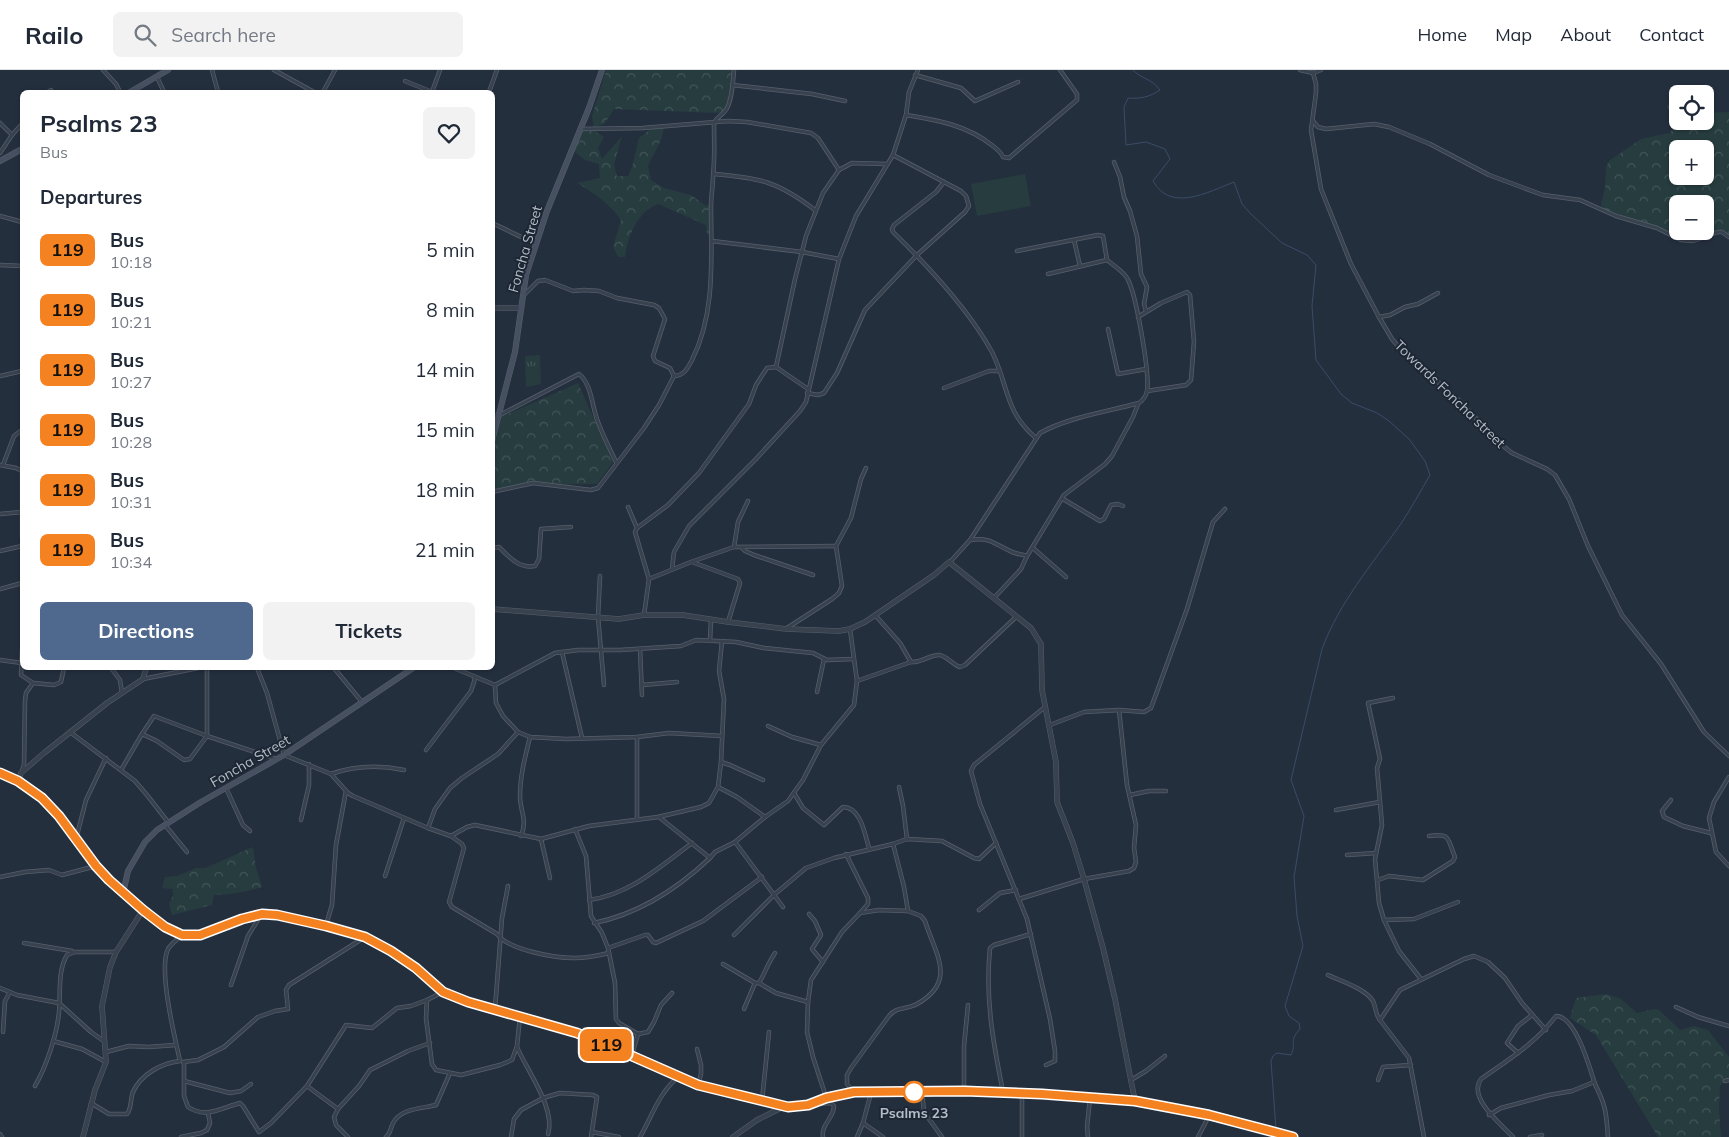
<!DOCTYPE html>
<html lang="en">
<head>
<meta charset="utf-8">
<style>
	:root { --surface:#fff; --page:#f2f2f3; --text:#1f2937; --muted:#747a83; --line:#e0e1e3; --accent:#4f688e }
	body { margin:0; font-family:Mulish,sans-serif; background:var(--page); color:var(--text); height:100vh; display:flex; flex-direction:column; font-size:19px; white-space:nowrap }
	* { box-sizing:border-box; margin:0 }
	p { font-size:16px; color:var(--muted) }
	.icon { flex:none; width:28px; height:28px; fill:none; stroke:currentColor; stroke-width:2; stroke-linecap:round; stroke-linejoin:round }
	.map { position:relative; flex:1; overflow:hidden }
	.drawer { position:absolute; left:20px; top:20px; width:475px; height:580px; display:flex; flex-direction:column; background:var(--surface); border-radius:8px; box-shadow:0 1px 4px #0004 }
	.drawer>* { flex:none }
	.badge { padding:0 10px; border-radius:8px; font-size:18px; line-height:32px }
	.buttons { position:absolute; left:1669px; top:15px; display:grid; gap:10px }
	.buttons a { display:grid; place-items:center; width:45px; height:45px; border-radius:8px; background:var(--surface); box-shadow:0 1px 4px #0004; font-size:25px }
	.map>.badge { position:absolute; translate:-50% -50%; box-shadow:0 0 0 2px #fff }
	h2 { padding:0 20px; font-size:19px; line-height:45px }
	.round { display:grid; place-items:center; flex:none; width:52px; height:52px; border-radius:8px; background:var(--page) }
	.head { display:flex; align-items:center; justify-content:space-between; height:85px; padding:0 20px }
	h1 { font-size:24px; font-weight:700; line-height:38px }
	.primary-button { display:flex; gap:10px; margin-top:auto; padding:10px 20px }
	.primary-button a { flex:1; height:58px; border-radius:8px; background:var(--accent); color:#fff; font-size:20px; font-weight:700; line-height:58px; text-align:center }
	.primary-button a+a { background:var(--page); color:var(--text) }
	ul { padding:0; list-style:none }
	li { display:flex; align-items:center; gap:15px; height:60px; padding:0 20px }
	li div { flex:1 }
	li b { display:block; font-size:19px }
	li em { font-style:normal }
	li .badge { min-width:55px; font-weight:700; text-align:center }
	header { display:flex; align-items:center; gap:30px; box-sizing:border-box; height:70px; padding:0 25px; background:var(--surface); border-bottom:1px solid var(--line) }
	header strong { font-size:24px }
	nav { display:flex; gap:28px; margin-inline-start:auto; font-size:18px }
	.search { width:350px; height:45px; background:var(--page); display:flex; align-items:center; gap:12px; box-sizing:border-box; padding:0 18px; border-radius:8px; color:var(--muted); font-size:19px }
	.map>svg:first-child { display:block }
	.grass { fill:#263c3f }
	.forest { fill:url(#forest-crowns); fill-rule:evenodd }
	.park { fill:url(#park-tufts) }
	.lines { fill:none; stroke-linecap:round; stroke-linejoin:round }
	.stream { stroke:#394c67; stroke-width:1 }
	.minor-casing { stroke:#565f6c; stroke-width:4.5 }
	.tertiary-casing { stroke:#565f6c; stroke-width:5.5 }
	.secondary-casing { stroke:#565f6c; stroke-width:6 }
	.trunk-casing { stroke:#434c59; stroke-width:7 }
	.minor { stroke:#38414e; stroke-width:3 }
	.tertiary { stroke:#38414e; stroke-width:4.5 }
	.secondary { stroke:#465061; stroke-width:5 }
	.trunk { stroke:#656462; stroke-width:5.5 }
	.line-casing { stroke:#fff; stroke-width:11 }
	.line { stroke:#f58220; stroke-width:8 }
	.stop-dot { fill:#fff; stroke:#f58220; stroke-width:2.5 }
	.labels { text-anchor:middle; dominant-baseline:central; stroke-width:4; stroke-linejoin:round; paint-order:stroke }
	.street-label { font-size:14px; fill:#b4bcc9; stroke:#1d2633 }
	.stop-label { font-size:14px; font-weight:bold; fill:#b4bcc9; stroke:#1d2633 }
</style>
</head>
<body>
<header>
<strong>Railo</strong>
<div class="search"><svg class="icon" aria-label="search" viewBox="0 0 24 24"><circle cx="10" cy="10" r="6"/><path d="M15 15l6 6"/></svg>Search here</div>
<nav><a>Home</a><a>Map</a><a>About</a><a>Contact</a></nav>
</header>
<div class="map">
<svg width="1729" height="1067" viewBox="0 0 1729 1067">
	<defs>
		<pattern id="forest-crowns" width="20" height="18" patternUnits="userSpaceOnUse" patternTransform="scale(1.25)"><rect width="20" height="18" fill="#263c3f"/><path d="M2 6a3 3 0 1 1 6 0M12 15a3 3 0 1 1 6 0" fill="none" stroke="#435659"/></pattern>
		<pattern id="park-tufts" width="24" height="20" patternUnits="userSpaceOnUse" patternTransform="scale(1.25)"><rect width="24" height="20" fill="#263c3f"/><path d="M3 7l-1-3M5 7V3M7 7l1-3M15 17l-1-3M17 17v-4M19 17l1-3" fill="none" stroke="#435659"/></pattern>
	</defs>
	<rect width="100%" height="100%" fill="#242f3e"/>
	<!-- grass -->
	<polygon class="grass" points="1025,104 1031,136 977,146 971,114"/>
	<!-- forest -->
	<g class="forest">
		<polygon points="606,0 734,0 726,35 724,40 719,43 614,39 605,53 594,58 592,46"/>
		<path d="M 1674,32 L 1677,34 L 1678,51 L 1705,51 L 1705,43 L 1729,42 L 1729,167 L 1722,162 L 1687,171 L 1657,158 L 1616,146 L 1602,139 L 1601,133 L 1605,119 L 1606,97 L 1609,91 L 1641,69 L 1670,63 L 1674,56 L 1667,35 ZM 1678,79 L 1705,79 L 1705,106 L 1678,106 ZM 1678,134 L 1705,134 L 1705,161 L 1678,161 Z"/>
		<path d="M 590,58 L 604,67 L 598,78 L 602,89 L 622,66 L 614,95 L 617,106 L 628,106 L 632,97 L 639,68 L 652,58 L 664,58 L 661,70 L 648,96 L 651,110 L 664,118 L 691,125 L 706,136 L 711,134 L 710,169 L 707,163 L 706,155 L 658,134 C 637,142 628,166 625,187 L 618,187 L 613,177 L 621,150 C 610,134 594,123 577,113 L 600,108 L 599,94 L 585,90 L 572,80 L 580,59 Z"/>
		<polygon points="578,313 613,392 597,414 525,415 493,421 493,381 499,348"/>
		<path d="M 253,777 L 256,798 L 262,817 C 247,822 230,825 214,825 L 212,835 L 172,845 L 169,834 L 173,826 L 173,819 L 162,818 L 165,807 L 177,806 L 196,798 L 205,798 Z"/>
		<polygon points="1606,924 1621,929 1637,943 1655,939 1659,940 1680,960 1694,956 1708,960 1729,987 1729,1007 1720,1016 1719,1039 1721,1067 1658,1067 1596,965 1570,948 1576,928"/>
	</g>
	<!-- park -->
	<polygon class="park" points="540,285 541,314 526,317 525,286"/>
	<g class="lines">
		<!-- stream -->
		<path class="stream" d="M 1133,0 C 1141,9 1151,8 1160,20 C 1150,27 1140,29 1128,28 L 1124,37 L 1126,75 L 1146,72 L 1165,79 L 1170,89 L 1153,111 C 1171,143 1208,122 1234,112 L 1242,134 L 1251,144 L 1282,173 L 1307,185 L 1316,195 L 1312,236 L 1316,290 L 1341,324 L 1352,333 L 1377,343 L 1389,351 L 1409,369 L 1425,391 L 1430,405 C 1420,422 1411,439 1400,455 C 1372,494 1339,533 1322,579 L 1291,710 L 1304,746 L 1294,807 L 1297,846 L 1303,876 L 1285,936 L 1289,946 L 1299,953 L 1300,959 C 1288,972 1297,973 1291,985 L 1277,983 L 1273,986 L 1271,991 L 1276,1059"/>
		<defs>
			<g id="minor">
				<polyline points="103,0 116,14 120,22"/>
				<polyline points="212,0 218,22"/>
				<polyline points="274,0 314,22"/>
				<polyline points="1300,0 1313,3 1316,14 1316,23 1311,60 1321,119 1351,194 1379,247 1392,269 1402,281 1461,332 1497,371 1512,383 1547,399 1555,405 1569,429 1588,476 1622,545 1661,594 1704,662 1729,686"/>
				<polyline points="1313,3 1321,0"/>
				<polyline points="915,5 961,18 975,31 1018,12"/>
				<polyline points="157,7 164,22"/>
				<polyline points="405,11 432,22"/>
				<polyline points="732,15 812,24 845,31"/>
				<polyline points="48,22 51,20"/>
				<polyline points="323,22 335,0"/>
				<polyline points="432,22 440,0"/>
				<polyline points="489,22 497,0"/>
				<path d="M 906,45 C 937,50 967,55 993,76 C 997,79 1001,82 1003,87 L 1009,88 L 1077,30 L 1077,24 L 1060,0"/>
				<polyline points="1313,51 1318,57 1326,59 1374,54 1389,57 1430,74 1489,105 1524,118 1543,125 1580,130 1616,146 1657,158 1681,170 1693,171 1718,162 1722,162 1729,167"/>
				<polyline points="0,53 12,65"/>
				<polyline points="581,59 643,58 728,51 747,52 811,63 818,68 839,100"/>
				<polyline points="0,83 12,65 22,54"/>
				<polyline points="1114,92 1120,107 1124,127 1130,141 1137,166 1141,204 1147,217 1144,234 1146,241"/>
				<path d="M 714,104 C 760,108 777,111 815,140"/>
				<path d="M 944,112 L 936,122 L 894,155 L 892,159 L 893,162 C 927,195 969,240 992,282 C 1009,316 1004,341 1036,368"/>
				<polyline points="0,146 22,152"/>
				<polyline points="492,153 536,174"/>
				<polyline points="1074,170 1080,196"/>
				<polyline points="712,171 802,182 795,209 776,297"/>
				<polyline points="839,189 802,182 806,166 823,123 839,100 852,93 886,94"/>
				<polyline points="0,195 22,196"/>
				<polyline points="1048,204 1107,190"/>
				<polyline points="525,224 538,211 545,210 573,221 584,220 599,221 617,228 654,235 659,238 665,249 653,286 655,291 670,298 674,306"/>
				<polyline points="1138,247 1161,233 1187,222 1190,225 1194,272 1191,310 1186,315 1147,321"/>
				<polyline points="1379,247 1390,245 1405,237 1418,234 1438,223"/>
				<polyline points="1108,259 1118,304 1146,299"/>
				<polyline points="0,306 22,301"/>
				<path d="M 674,306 C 685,305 687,299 692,290 C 716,242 711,188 711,136 C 711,126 713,116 713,106 C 715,88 714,70 714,53 C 717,47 721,46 725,41 C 732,34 733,10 734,0"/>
				<polyline points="944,318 989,301 1000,301"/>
				<polyline points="807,323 818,325 824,323 837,303 865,240 917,185 965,142 969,136 966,126 961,121 893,85"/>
				<path d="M 492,346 L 498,346 L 579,304 C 592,314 592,338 598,352 C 603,366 610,379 616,392"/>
				<polyline points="0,395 16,398 22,401 22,442"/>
				<polyline points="3,395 14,366 22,360"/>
				<polyline points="492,422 533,413 591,420 598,418 644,358 659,335 674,306"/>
				<polyline points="1063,429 1100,451 1104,449 1111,435 1118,434 1123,436"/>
				<polyline points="628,437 637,458 635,462 649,509"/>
				<polyline points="0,444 22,442 22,468"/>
				<polyline points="637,458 668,435 699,403 749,334 756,315 767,298 776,297 808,319"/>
				<path d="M 971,470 C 989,467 995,474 1010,481 C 1015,484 1021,484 1027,486"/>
				<polyline points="734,477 738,452 748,431"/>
				<path d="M 492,478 L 499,477 C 509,487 519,499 535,496 L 539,489 L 541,459 L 571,457"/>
				<polyline points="742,478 745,481 754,485 813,505"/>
				<polyline points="1033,478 1066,507"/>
				<polyline points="0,481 22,476"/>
				<polyline points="692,492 738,509 740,513 728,552"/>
				<path d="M 950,492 L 970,470 L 1040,363 C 1069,347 1106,342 1139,333 C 1143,330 1146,327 1147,321 C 1150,304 1136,222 1127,208 C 1123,201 1113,195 1107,190 L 1103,166 L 1098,165 L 1017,181"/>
				<polyline points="672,499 674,482 689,456 756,389 800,341 806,332 839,189 856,146 893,85 906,45 909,22 918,0"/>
				<polyline points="600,506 598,547 604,615"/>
				<polyline points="0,519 22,513"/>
				<polyline points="994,528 1021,499 1027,486 1064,425 1105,394 1112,386 1133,347 1138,334"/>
				<polyline points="644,545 649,509 691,492 734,477 836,476"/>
				<path d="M 875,545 L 900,573 L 911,592 C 921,593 929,585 939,585 C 946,585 953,595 960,597 L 965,595 L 1016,547"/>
				<polyline points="787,558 832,529 839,523 842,516 836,476 851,448 861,409 866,398"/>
				<polyline points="710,571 711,549"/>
				<polyline points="22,579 21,605 33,613"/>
				<polyline points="640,579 642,625"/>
				<polyline points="562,582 582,668"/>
				<polyline points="0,590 22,593"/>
				<polyline points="111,598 120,610 122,623"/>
				<polyline points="257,598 267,623 284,685 331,704 348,723 353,726 428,758 451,766 467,757 475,755 541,769 589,756 658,747 701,737 709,733 718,717 721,692 724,629 719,601 722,571"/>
				<polyline points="334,598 362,632"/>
				<polyline points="454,598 495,615 555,583 578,580 620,580 681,576 696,570 736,572 764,578 813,583 827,590 854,589"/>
				<polyline points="143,609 198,598"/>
				<polyline points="857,611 911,592"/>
				<polyline points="495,615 496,633 503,646 518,662 530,667 566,669 637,667 669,663 722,666"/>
				<polyline points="642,615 677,612"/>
				<polyline points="817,622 824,589"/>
				<polyline points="1393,628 1368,633 1380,689 1377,698 1382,755 1375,789 1379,833 1384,850 1399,881 1421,909"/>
				<polyline points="1045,637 974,695 971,701 980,734 1027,849 1050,949 1055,981 1055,991 1046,995"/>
				<polyline points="1050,655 1084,642 1119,640 1144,642 1151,638 1187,539 1213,452 1225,439"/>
				<polyline points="768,656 792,667 821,675"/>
				<polyline points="70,662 135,711 147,725 168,752"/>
				<polyline points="142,664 154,646 207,666 276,689"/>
				<polyline points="637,667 637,749"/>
				<polyline points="426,680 471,621 474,612 475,607"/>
				<polyline points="721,692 730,695 763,710"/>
				<polyline points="121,700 142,664 157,671 184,690 190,689 207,666 207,598"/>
				<polyline points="22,701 24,694 25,631 26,623 33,613 54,615 61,612 64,598"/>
				<path d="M 331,704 C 354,696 380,695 404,700"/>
				<polyline points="1729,707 1714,732 1709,748 1716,782 1729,796"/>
				<polyline points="718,717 737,727 765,747"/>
				<polyline points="899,717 903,736 907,769"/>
				<polyline points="226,718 243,755 250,761"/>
				<path d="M 794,723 L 803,738 L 824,755 L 843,737 C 861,737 865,765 869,778"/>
				<polyline points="1130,725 1149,721 1166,721"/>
				<polyline points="1671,730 1662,741 1664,747 1683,756 1711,763"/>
				<polyline points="1336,740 1380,732"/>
				<polyline points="659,747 710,788 715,782 735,772 765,747 788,731 803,710 821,675 854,635 857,611 850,559"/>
				<polyline points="301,750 309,715 309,694"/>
				<polyline points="165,755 187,782"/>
				<polyline points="428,758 435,739 450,718 462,708 498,684 518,662"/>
				<polyline points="575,759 586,786 591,846 602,863 608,878 615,913 616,949 619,953 638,964 648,962 654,952 661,935 672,923"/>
				<path d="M 451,766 L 462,774 L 464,778 L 449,832 L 452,837 L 497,864 C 508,880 555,888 574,888 C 586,888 597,886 609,883"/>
				<path d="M 521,766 C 528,749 520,742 520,726 C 520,706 525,687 530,667"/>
				<polyline points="76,769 86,730 106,688"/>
				<polyline points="541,769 550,808"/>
				<polyline points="735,772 783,837"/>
				<polyline points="893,774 904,817 908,841"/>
				<polyline points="846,784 868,828 868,834 860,843"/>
				<polyline points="1347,785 1376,783"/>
				<polyline points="385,806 404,748"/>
				<polyline points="0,807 25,802 49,800 62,805 96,796"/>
				<path d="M 1378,810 L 1389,806 L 1423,810 L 1453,791 L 1455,787 C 1447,768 1451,763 1429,766"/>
				<polyline points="1019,829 1084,809 1129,801 1134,798 1136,792 1134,778 1136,755 1127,715 1119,640"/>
				<path d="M 589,830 C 629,825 661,796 692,773"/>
				<polyline points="979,840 1000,823 1016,820"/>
				<polyline points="809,844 815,851 821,865 812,879 823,892"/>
				<polyline points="1384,850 1414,849 1458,832"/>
				<path d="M 594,853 C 639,844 677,819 710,788"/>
				<polyline points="326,855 332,835 336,775 346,721"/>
				<polyline points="734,865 775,824 806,798 834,788 893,774 907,769 942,771 974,788 979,789 996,773"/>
				<polyline points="24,873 72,881"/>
				<polyline points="608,878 645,865 648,865 653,872 656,873 703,851 762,807"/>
				<polyline points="723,894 755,913 759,913 776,923 808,932"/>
				<path d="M 1328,905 C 1341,911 1366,919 1373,931 C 1376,937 1375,944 1380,950"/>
				<path d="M 759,913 C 765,903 768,893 775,883"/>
				<polyline points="231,915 248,866 261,845"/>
				<polyline points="0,918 17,925 59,933 91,962 105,972"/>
				<polyline points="443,922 427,930 426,948 432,994 436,1000 461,1005 500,995 512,990 517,976 520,946"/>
				<polyline points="1676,937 1698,947 1729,956"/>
				<polyline points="495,939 502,848 508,816"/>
				<polyline points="744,939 755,913"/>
				<polyline points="3,962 5,931 10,922"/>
				<polyline points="53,971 82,979 106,992"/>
				<path d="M 517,977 C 527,1001 556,1038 548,1064"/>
				<polyline points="697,979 701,995 701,1004 698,1015"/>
				<polyline points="106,982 129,976 148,977 176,975"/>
				<polyline points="1518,983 1507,973 1518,956 1532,945"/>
				<polyline points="632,985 638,964"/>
				<polyline points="183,992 198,990 224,977 258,947 275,941 288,939 286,920 289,915 365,867"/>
				<path d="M 184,992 L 184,1026 L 188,1037 C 206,1049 221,1038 240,1033 L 243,1036 L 259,1062 L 271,1053 L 307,1016 L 346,955 L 372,958 L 397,938 L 411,936 L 427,930"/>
				<polyline points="1131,1010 1146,1001 1165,986"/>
				<polyline points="1378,1010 1383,997 1411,995"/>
				<polyline points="184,1011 230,1023 241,1021 251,1014"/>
				<polyline points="1725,1011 1729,1010"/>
				<path d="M 35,1016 C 46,997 57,965 59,942 C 61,924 57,902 67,885 L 75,882 L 116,882"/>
				<polyline points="307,1016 338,1039"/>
				<polyline points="964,1020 964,976 968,935"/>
				<polyline points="922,1022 924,1042 942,1067"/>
				<path d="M 1003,1022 C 993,972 985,929 990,878 L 994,875 L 1031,864"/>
				<path d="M 826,1027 L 813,987 L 807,962 L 808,932 L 811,910 L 842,862 L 860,843 L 879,840 L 908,841 L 921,846 L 925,851 C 935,884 958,911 917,934 C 906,940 897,936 889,946 L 851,998 L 847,1005 L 847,1014 L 853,1022"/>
				<polyline points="762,1031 769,962"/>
				<path d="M 91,1033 L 109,1044 L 127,1044 C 132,1038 130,1029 133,1022 C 141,1004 162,993 180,991 C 175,968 158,900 168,879 C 171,874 178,869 182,865"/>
				<path d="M 817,1034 L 831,1033 L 834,1036 C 834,1048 821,1054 823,1067"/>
				<polyline points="1489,1045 1501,1038 1549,1025 1572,1021 1594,1012"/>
				<polyline points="863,1053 883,1067"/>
				<polyline points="592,1062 619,1067"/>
				<polyline points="0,1064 2,1067"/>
				<polyline points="181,1067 201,1063 207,1060 210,1053 208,1043"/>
				<polyline points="348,1067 336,1055 334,1047 338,1039 359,1016 370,1000 408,981 430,973"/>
				<path d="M 386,1067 C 391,1063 390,1059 393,1053 C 401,1038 421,1039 436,1035 L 450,1003"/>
				<polyline points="511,1067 514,1049 521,1040 543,1028 560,1023 593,1025 597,1027 591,1067"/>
				<path d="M 640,1067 C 652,1046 659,1023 678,1007"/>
				<polyline points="857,1067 863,1053 871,1023"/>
				<polyline points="1022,1067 1022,1024"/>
				<polyline points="1088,1067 1087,1057 1090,1028"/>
				<polyline points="1198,1067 1209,1046"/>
				<polyline points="1424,1067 1409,988 1380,950 1400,920 1464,889 1474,886 1488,892 1505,908 1522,933 1546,960"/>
				<path d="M 1513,1067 C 1502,1055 1467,1028 1481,1009 C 1508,990 1536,973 1556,946 C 1576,946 1590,999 1595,1014 C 1598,1021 1602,1028 1604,1036 C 1607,1046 1607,1057 1608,1067"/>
				<polyline points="1530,1067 1542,1065"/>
			</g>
			<g id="tertiary">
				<polyline points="492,238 521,238"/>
				<polyline points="492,539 619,549 644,545 683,545 728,552 786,559 839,561 850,559 865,552 934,505 949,492 1031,558 1041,574 1042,620 1056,692 1057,732 1073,773 1084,809 1103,878 1115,929 1135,1031"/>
				<polyline points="18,711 21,703 44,683 107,633 143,609 146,598"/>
				<polyline points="83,1067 95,1020 106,992 102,936 110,897 116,882 143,840"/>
				<polyline points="733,1067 757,1050 783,1037"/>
			</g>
			<g id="secondary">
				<polyline points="130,22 168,0"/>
				<polyline points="0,91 22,79"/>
				<polyline points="492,371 515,282 526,205 547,141 589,38 602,0"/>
				<polyline points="123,823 128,801 145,772 157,760 201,732 284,685 413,598"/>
			</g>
			<polyline id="trunk" points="0,703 18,711 42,728 59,746 96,796 143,840 165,857 182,865 201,865 242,849 262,844 277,845 326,855 365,867 391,881 415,898 443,922 468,932 577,963 632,986 698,1015 788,1037 808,1035 826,1028 853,1022 964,1021 1042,1024 1135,1031 1209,1045 1293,1067"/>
		</defs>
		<!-- minor casing -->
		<use href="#minor" class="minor-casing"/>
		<!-- tertiary casing -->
		<use href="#tertiary" class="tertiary-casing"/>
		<!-- secondary casing -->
		<use href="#secondary" class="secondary-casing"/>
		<!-- trunk casing -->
		<use href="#trunk" class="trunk-casing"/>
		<!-- minor -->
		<use href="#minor" class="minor"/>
		<!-- tertiary -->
		<use href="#tertiary" class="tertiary"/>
		<!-- secondary -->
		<use href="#secondary" class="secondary"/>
		<!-- trunk -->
		<use href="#trunk" class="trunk"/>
	</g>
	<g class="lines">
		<defs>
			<polyline id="line" points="0,703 18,711 42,728 59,746 96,796 109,810 143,840 165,857 182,865 200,865 242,849 262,844 277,845 326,856 365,867 391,881 416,898 443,922 468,932 577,963 632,986 698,1015 788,1037 808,1035 826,1028 854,1022 964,1021 1042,1024 1135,1031 1209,1045 1293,1067"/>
		</defs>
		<!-- line casing -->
		<use href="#line" class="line-casing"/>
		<!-- line -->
		<use href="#line" class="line"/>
	</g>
	<!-- markers -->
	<circle class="stop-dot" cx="914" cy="1022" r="10"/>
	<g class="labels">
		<!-- street labels -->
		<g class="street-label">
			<text transform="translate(525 179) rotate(-74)">Foncha Street</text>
			<text transform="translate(1450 324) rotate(44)">Towards Foncha street</text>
			<text transform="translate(250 691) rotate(-30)">Foncha Street</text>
		</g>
		<!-- stop labels -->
		<g class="stop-label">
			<text x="914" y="1043">Psalms 23</text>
		</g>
	</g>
</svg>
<div class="buttons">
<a><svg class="icon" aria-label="locate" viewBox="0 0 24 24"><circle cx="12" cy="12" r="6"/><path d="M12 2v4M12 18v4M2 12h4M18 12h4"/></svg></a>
<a>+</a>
<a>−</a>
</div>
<b class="badge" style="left:606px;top:975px;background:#f58220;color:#111">119</b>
<section class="drawer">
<div class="head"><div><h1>Psalms 23</h1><p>Bus</p></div><a class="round"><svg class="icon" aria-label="heart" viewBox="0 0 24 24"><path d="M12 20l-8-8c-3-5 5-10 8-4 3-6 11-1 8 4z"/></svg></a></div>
<h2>Departures</h2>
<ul>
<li><span class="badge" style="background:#f58220;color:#111">119</span><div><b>Bus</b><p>10:18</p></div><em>5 min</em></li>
<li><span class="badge" style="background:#f58220;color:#111">119</span><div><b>Bus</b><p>10:21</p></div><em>8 min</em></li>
<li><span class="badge" style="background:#f58220;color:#111">119</span><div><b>Bus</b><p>10:27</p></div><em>14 min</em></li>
<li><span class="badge" style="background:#f58220;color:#111">119</span><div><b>Bus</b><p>10:28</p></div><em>15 min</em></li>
<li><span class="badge" style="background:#f58220;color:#111">119</span><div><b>Bus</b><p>10:31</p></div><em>18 min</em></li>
<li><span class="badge" style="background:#f58220;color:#111">119</span><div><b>Bus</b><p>10:34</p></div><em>21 min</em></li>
</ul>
<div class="primary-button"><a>Directions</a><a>Tickets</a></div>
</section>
</div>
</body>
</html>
